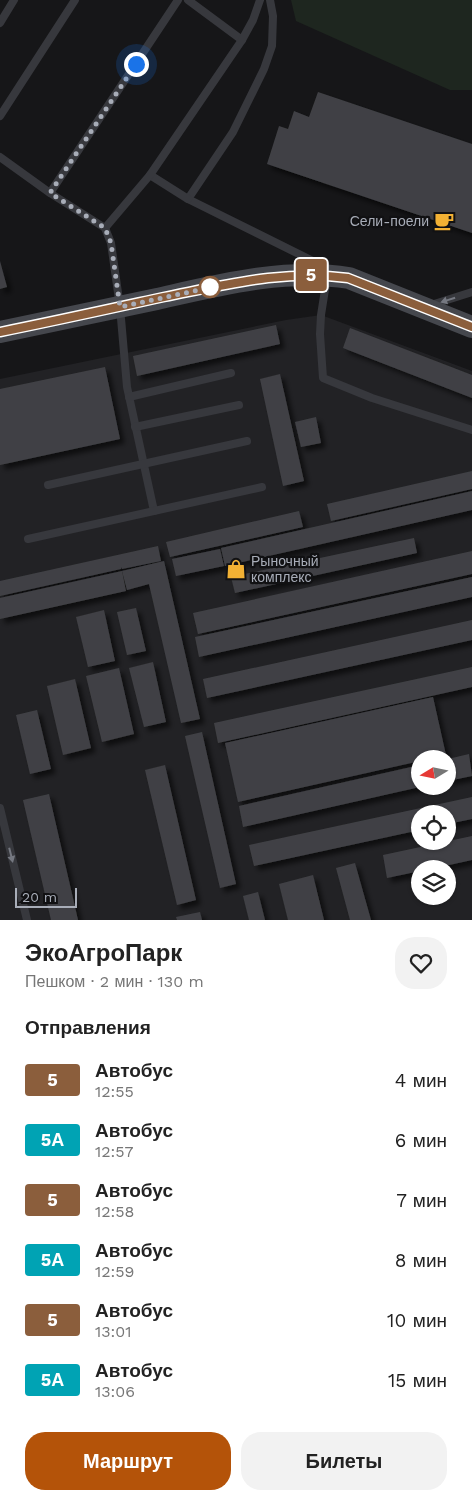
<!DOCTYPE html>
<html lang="ru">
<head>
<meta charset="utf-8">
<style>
	:root { --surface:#fff; --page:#f2f2f2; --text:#222; --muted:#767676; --accent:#b45309 }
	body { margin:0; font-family:"Work Sans",sans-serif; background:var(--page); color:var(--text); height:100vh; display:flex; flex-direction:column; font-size:19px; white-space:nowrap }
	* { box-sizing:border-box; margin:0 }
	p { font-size:16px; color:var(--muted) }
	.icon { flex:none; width:28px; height:28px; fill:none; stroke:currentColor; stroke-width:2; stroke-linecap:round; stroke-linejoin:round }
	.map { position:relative; height:920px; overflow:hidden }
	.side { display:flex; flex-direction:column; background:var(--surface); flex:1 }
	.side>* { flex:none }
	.badge { padding:0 10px; border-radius:4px; font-size:18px; line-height:32px }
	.needle { width:32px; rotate:260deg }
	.fabs { position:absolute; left:411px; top:750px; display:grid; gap:10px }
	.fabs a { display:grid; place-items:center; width:45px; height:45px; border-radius:50%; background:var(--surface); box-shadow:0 1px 4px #0004; font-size:25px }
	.scale { position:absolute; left:15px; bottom:12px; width:62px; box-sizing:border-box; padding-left:5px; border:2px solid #a8adb8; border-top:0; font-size:14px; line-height:18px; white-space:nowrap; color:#a8adb8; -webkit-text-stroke:4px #111113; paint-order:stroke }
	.you { position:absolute; width:25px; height:25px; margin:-12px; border:4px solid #fff; border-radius:50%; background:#1a73e8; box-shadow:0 0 0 8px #1a73e833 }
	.map>.badge { position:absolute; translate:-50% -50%; box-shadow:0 0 0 2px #fff }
	h2 { padding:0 25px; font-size:19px; line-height:45px }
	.round { display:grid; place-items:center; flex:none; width:52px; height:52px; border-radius:20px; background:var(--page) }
	.headline { display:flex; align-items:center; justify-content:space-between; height:85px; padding:0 25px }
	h1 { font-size:24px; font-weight:800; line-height:38px }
	.cta { display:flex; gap:10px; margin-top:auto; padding:10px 25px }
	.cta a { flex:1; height:58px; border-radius:20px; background:var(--accent); color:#fff; font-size:20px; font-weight:800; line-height:58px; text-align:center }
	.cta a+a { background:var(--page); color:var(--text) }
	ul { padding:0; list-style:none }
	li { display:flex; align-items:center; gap:15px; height:60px; padding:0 25px }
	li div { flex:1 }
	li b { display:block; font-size:19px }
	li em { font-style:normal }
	li .badge { min-width:55px; font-weight:700; text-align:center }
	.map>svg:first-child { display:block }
	.built { fill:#222225; fill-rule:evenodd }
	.green { fill:#1e261f }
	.building { fill:#404145; filter:url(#shadow) }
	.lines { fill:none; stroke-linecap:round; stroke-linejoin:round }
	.lane { stroke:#37383d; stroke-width:8 }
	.secondary { stroke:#45474d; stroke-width:22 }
	.oneway { fill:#757881 }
	.line-casing { stroke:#fff; stroke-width:11 }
	.line { stroke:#8b5e3c; stroke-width:8 }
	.walk { stroke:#a8adb8; stroke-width:5; stroke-dasharray:0 9 }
	.stop-dot { fill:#fff; stroke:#8b5e3c; stroke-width:2.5 }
	.labels { text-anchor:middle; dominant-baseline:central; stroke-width:4.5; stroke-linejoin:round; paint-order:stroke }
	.poi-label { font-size:14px; fill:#a8adb8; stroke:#111113; text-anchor:end }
</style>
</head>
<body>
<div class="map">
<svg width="472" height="920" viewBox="0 0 472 920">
	<defs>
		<filter id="shadow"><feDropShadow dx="4.5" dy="4.5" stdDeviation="2.5" flood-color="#0009"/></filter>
	</defs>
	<rect width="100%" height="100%" fill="#161618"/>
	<!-- built -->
	<path class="built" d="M 321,315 L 472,371 L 472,920 L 0,920 L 0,379 L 286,320 ZM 420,759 L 448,759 L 448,786 L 420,786 ZM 420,814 L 448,814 L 448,841 L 420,841 ZM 420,869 L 448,869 L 448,896 L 420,896 Z"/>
	<!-- green -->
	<polygon class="green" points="291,0 472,0 472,90 450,90 296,21"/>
	<!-- building -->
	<g class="building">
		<polygon points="318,92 472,144 472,233 267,164 279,126 288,129 294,111 309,117"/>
		<polygon points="0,261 7,287 0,289"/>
		<polygon points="276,325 280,344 137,376 133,356"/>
		<polygon points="350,328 472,375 472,398 343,348"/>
		<polygon points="105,367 120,439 0,465 0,389"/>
		<polygon points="280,374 304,481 283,486 260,379"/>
		<polygon points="316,417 321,443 301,447 295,422"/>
		<polygon points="472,471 472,489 331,521 327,504"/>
		<polygon points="472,491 472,510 225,566 221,548"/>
		<polygon points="299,511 303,527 170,557 166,542"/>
		<polygon points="414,538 417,553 235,593 231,577"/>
		<polygon points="158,546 161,561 122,569 121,567 121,569 0,596 0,581"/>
		<polygon points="220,549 224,566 176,576 172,559"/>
		<polygon points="472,551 472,574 198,634 193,613"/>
		<polygon points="164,561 200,719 181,723 149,584 127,590 122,571"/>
		<polygon points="122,571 126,591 0,619 0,598"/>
		<polygon points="472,577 472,597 199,657 195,637"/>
		<polygon points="136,608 146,651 127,655 117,612"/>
		<polygon points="104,610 115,661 88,667 76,617"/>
		<polygon points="472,620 472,640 207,698 203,679"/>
		<polygon points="153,662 166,722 144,727 129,668"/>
		<polygon points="472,667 472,687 218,743 214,723"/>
		<polygon points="119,668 134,734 102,742 86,676"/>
		<polygon points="75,679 91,748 63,755 47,686"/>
		<polygon points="433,697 446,755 420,759 420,761 238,802 225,743"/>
		<polygon points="37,710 51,769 30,774 16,715"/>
		<polygon points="202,732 236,884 220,888 185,736"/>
		<polygon points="469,754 472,776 448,781 448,759"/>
		<polygon points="165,765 196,900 177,905 145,770"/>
		<polygon points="420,765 420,787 243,827 239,806"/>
		<polygon points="49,794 78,920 51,920 23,800"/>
		<polygon points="472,797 472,819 448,824 448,814 420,814 420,830 254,866 249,845"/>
		<polygon points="472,836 472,860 431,869 420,869 420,871 387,878 383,855"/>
		<polygon points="355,863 371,920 350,920 336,868"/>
		<polygon points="313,875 324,920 288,920 279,884"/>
		<polygon points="258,892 265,920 249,920 243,896"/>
		<polygon points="200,912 202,920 177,920 176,917"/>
	</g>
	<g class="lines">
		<!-- lane -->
		<g class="lane">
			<polyline points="188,0 242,40"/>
			<polyline points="270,0 273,16 272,46 264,69 233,132 188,199 329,269"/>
			<polyline points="0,23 14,0"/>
			<polyline points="0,116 75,0"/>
			<polyline points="0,157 50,193 105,228 111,243 120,307 127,387 154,511"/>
			<polyline points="150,175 188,199"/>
			<polyline points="50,193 178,0"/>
			<polyline points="105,228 150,175 242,40 253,20 260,0"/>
			<polyline points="327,277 321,315 320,334 323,378 372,398 472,430"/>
			<polyline points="431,305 472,292"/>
			<polyline points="129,397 231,373"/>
			<polyline points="135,427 239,405"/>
			<polyline points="48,485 247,441"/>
			<polyline points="28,539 262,487"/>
			<polyline points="0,808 27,920"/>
		</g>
		<!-- secondary -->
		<path class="secondary" d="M 0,332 C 52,321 104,310 157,299 C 219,285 284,268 349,278 L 472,327"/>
	</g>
	<!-- one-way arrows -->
	<defs><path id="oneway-solid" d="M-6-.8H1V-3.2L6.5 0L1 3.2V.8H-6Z" transform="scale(1.25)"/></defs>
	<g class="oneway">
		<use href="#oneway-solid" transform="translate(448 300) rotate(162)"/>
		<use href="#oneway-solid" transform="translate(11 855) rotate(76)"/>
	</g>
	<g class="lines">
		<defs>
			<path id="line" d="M 0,332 C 55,321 109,309 164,297 C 225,285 286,269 348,278 L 472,327"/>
		</defs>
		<!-- line casing -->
		<use href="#line" class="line-casing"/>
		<!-- line -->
		<use href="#line" class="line"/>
		<!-- walk -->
		<polyline class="walk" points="136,64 50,193 105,228 111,243 120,307 213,287 210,287"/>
	</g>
	<!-- icons -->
	<defs>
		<symbol id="cafe-bare" viewBox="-9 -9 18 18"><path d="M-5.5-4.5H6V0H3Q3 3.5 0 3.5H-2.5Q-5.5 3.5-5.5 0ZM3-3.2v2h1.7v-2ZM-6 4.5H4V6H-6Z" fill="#f2b134" stroke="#111113" stroke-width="2.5" paint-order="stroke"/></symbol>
		<symbol id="shop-bare" viewBox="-9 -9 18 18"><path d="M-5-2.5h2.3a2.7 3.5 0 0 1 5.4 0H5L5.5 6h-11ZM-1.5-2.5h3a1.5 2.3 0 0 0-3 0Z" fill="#f2b134" stroke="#111113" stroke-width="2.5" paint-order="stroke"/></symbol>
	</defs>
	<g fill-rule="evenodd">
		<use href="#cafe-bare" x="430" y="207" width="28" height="28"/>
		<use href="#shop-bare" x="222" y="555" width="28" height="28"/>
	</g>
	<!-- markers -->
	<circle class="stop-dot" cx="210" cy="287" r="10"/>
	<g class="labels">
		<!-- poi labels -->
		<g class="poi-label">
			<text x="429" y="221">Сели-поели</text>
			<text x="251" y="561" text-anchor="start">Рыночный<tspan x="251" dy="16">комплекс</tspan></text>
		</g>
	</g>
</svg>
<div class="fabs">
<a><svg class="needle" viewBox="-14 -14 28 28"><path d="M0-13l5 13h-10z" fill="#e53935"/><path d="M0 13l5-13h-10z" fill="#767676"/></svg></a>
<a><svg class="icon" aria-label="locate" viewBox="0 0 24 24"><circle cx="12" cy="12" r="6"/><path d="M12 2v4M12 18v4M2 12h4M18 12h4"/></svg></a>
<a><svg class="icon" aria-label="layers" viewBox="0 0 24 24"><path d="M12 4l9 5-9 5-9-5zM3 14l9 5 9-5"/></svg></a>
</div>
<div class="scale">20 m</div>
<div class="you" style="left:136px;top:64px"></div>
<b class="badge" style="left:311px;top:275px;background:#8b5e3c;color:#fff">5</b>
</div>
<section class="side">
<div class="headline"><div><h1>ЭкоАгроПарк</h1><p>Пешком · 2 мин · 130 m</p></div><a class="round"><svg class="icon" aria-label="heart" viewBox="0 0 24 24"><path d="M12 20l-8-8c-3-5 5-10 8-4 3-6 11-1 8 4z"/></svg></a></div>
<h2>Отправления</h2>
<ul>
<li><span class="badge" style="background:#8b5e3c;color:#fff">5</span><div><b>Автобус</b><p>12:55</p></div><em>4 мин</em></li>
<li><span class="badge" style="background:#00a3b4;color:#fff">5А</span><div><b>Автобус</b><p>12:57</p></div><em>6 мин</em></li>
<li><span class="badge" style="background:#8b5e3c;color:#fff">5</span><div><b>Автобус</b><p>12:58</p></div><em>7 мин</em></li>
<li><span class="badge" style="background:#00a3b4;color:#fff">5А</span><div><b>Автобус</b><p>12:59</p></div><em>8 мин</em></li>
<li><span class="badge" style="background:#8b5e3c;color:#fff">5</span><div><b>Автобус</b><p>13:01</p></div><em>10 мин</em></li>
<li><span class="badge" style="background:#00a3b4;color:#fff">5А</span><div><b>Автобус</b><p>13:06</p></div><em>15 мин</em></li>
</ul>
<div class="cta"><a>Маршрут</a><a>Билеты</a></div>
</section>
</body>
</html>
